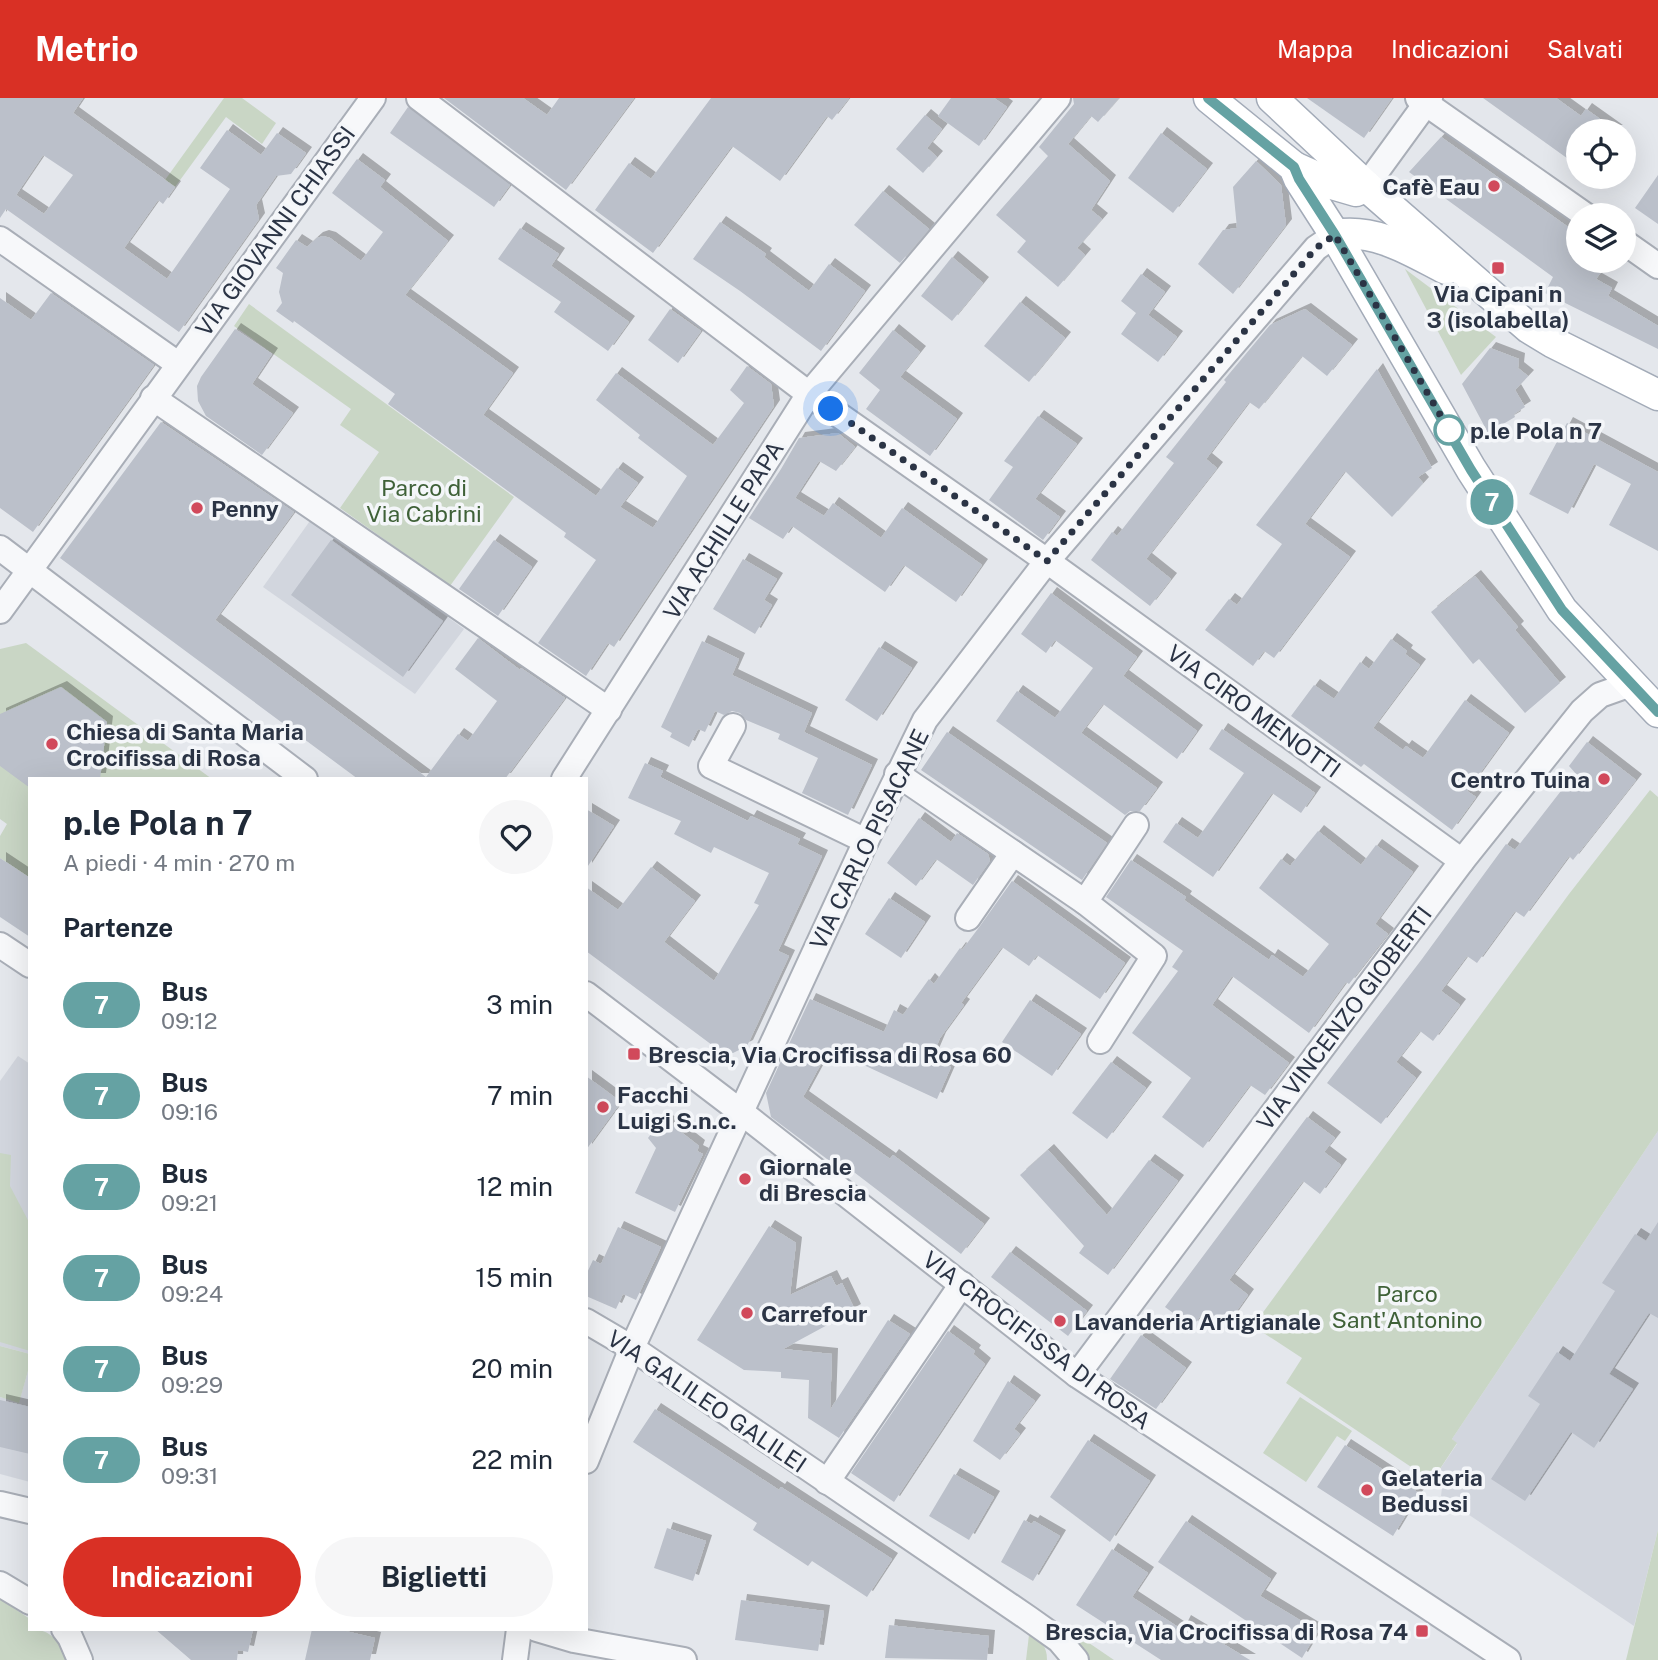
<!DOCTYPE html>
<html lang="it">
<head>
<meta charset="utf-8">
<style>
	:root { --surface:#fff; --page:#f6f6f7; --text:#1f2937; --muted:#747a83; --accent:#d93025 }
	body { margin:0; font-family:"Public Sans",sans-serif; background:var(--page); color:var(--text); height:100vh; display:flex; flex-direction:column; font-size:26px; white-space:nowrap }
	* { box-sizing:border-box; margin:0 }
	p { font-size:23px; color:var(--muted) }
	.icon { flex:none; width:38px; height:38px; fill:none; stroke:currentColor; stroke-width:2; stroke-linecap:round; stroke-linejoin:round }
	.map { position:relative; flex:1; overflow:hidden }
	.drawer { position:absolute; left:28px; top:679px; width:560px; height:854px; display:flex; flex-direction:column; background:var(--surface); border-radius:0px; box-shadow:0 7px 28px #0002 }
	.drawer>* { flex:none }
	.badge { padding:0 14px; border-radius:23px; font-size:24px; line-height:46px }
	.controls { position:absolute; left:1566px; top:21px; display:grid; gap:14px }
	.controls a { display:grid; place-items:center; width:70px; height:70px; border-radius:50%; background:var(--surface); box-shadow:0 7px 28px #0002; font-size:35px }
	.you { position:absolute; width:35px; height:35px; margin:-18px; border:5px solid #fff; border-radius:50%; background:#1a73e8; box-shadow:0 0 0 10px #1a73e833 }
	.map>.badge { position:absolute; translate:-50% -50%; box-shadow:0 0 0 4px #fff }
	h2 { padding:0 35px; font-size:26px; line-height:63px }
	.round { display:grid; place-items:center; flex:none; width:74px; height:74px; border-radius:37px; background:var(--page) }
	.summary { display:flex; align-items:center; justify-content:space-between; height:119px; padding:0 35px }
	h1 { font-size:33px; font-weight:700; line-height:52px }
	.cta { display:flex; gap:14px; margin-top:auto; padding:14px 35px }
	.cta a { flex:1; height:80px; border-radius:42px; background:var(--accent); color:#fff; font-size:28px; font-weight:700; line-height:80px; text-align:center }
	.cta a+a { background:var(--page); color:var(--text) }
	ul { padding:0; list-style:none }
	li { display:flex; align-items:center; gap:21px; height:91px; padding:0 35px }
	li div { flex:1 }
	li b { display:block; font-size:26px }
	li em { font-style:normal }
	li .badge { min-width:77px; font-weight:700; text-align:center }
	header { display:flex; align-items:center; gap:42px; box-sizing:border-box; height:98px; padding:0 35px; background:var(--accent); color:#fff }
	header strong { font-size:33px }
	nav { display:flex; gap:38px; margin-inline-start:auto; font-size:24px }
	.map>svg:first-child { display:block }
	.built { fill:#d2d6de }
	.green { fill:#c9d6c5 }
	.building { fill:#bbc0ca; fill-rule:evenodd; filter:url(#shadow) }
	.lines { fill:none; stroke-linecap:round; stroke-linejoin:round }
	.minor-casing { stroke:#a9aeb7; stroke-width:28 }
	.major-casing { stroke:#a3abb8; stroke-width:33 }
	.minor { stroke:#f7f8fa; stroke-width:24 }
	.major { stroke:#fff; stroke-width:30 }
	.line-casing { stroke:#fff; stroke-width:16 }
	.line { stroke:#65a2a3; stroke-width:10 }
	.walk { stroke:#2b3445; stroke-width:7; stroke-dasharray:0 12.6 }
	.poi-dot { fill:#d1495b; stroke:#f4f6f9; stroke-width:2.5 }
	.stop-dot { fill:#fff; stroke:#65a2a3; stroke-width:3.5 }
	.labels { text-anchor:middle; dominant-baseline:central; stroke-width:7; stroke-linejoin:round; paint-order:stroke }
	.poi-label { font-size:23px; font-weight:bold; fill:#2b3445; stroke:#f4f6f9; text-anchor:start }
	.street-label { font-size:23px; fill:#2b3445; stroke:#f4f6f9 }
	.stop-label { font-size:23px; font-weight:bold; fill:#2b3445; stroke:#f4f6f9; text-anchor:start }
	.park-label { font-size:23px; fill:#3f6138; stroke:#f4f6f9 }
</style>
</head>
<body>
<header>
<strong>Metrio</strong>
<nav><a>Mappa</a><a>Indicazioni</a><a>Salvati</a></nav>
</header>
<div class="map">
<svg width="1658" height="1562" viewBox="0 0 1658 1562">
	<defs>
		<filter id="shadow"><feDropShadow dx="6" dy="-6" stdDeviation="0" flood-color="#0004"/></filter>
	</defs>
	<rect width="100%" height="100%" fill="#e4e7ec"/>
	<!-- built -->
	<g class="built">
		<polygon points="312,420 464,531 415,596 263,489"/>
		<polygon points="18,958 30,966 30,1256 0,1248 0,983"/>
		<polygon points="1658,1033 1658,1432 1634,1528 1441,1398 1442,1390 1432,1383 1457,1346 1452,1341"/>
		<polygon points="30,1266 30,1384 0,1376 0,1299 19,1304"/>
	</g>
	<!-- green -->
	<g class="green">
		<polygon points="224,0 242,0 276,25 262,46 226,19 175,89 165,82"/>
		<polygon points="1405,171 1496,239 1461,277"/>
		<polygon points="249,206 514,399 450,488 340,410 379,354 340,327 351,311 234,228"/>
		<polygon points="26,545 212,681 30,681 30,780 0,760 0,738 7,726 0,721 0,551"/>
		<polygon points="1650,692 1658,699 1658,1033 1452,1341 1457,1345 1432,1383 1286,1285 1302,1260 1253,1228 1569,796"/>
		<polygon points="0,1055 11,1057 10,1088 30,1126 30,1253 0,1244"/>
		<polygon points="0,1248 30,1256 30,1266 19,1305 0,1299"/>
		<polygon points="1300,1299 1352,1333 1345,1343 1337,1338 1306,1384 1263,1355"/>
		<polygon points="1658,1432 1658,1562 1626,1562"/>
		<path d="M 0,1501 L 30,1521 L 30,1531 C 50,1531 60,1543 66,1562 L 0,1562 Z"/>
		<polygon points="1064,1528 1114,1562 1085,1562 1060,1532"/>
		<path d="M 1029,1537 C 1041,1542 1047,1548 1047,1562 L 1026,1562 Z"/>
	</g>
	<!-- building -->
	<g class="building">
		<path d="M 0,0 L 83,0 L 73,15 L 175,89 L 163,106 L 158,102 L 124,150 L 167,181 L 230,91 L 200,70 L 227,32 L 261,57 L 277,35 L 306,55 L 291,76 L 276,78 L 256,107 L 259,121 L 179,234 L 6,111 L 0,120 ZM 43,57 L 73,77 L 44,116 L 16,97 Z"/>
		<polygon points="444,0 523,0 547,17 559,0 634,0 566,92"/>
		<polygon points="711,0 849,0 832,22 827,18 780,83 732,48 653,155 595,112 629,65 651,81"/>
		<polygon points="951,0 994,0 1007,9 979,48 938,18"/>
		<polygon points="1073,0 1119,0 1098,24 1091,18 1068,46 1110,83 1091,112 1102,121 1077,150 1085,157 1058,189 1017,154 1026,143 996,117 1048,58 1039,49 1074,6"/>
		<polygon points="1307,0 1392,0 1364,40"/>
		<polygon points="1483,0 1556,0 1581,18 1586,11 1617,33 1578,33 1578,68"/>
		<polygon points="408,9 510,87 494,109 390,35"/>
		<polygon points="925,17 942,31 927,50 937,59 923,75 896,51"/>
		<polygon points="1161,35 1207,71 1173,115 1128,80"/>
		<polygon points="1441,39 1578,136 1578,163 1609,163 1596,181 1612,190 1608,198 1658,228 1658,251 1545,195 1553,179 1409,74"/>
		<polygon points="357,61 385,82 380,89 448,143 405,197 513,275 483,317 596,398 617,370 638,385 620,409 653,430 687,378 638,340 640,337 596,302 616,275 713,347 744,305 730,292 747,268 771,286 774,308 614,549 608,545 586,578 538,545 596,462 564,439 566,435 388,306 395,296 294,223 293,225 276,213 282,205 279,194 283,175 276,170 296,142 307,149 317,140 323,138 330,140 361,163 383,134 332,95"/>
		<polygon points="1256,63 1281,87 1286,127 1233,196 1198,166 1223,132 1237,130 1233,89"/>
		<polygon points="1658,77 1658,126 1635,110"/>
		<polygon points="883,93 929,131 900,165 854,127"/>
		<polygon points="720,124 766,156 764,159 809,193 829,166 865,193 821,253 740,193 693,161"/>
		<polygon points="520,130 559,156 551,168 629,224 608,253 554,214 561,204 498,161"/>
		<polygon points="952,159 983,185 952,223 921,198"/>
		<polygon points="1141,176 1165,194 1148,217 1177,239 1158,264 1121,236 1136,215 1121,203"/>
		<polygon points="51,195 154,267 33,434 0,410 0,200 31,222"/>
		<polygon points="1020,204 1065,240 1029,284 984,248"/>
		<polygon points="670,211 701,233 678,265 648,242"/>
		<polygon points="1305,211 1352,247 1327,278 1302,258 1259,311 1249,304 1206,361 1217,370 1146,461 1171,481 1150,508 1091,462 1112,434 1117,438 1174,365 1166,359 1226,284 1224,282 1270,227"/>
		<polygon points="235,231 272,256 252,286 293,315 262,357 206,318 198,303 197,288 201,279"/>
		<polygon points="893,232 920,254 900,279 957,321 930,358 866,311 880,292 859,275"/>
		<polygon points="1490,250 1519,261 1518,270 1528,278 1515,292 1525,309 1514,316 1515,319 1488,335 1462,286"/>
		<polygon points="1377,271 1432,370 1418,379 1423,385 1392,419 1345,373 1305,426 1350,459 1274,560 1264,553 1253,568 1205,532 1229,501 1237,507 1282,446 1256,427"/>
		<polygon points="1038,318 1077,346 1035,401 1060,419 1043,442 989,402 1013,369 1004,363"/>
		<polygon points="161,324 294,414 215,522 426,679 458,636 468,643 497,603 455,571 478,540 520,572 521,570 565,600 505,681 358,681 60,460"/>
		<polygon points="1567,325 1658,374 1658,453 1609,427 1631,386 1594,366 1568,416 1529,396"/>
		<polygon points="838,335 855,349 836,373 819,363 795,400 824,418 833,405 881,440 902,410 982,467 956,504 904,467 885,494 792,428 783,441 749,420 781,371 799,340"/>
		<polygon points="331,442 443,523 403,579 291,497"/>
		<polygon points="494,442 532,469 498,518 459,491"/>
		<polygon points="743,461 777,481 764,502 772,507 755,536 713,511"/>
		<polygon points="1475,478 1518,529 1515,532 1560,585 1525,615 1479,561 1473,566 1431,514"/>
		<polygon points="1051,495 1137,559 1123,578 1197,633 1177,661 1103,606 1081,635 1157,690 1140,713 1130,713 1125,717 996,623 1017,593 1055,620 1093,570 1055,542 1046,555 1021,536"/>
		<polygon points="1391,541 1407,553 1405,556 1420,567 1373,630 1403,652 1406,648 1423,660 1465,602 1509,635 1467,693 1476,699 1452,732 1364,666 1361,669 1291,618 1314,587 1334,601 1360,564 1369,571"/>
		<polygon points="702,543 739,561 732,577 812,615 804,634 872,667 848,717 802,695 818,660 778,641 780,636 746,622 740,615 732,613 724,617 715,613 705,634 698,631 689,649 670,639 672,635 661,629"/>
		<polygon points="879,549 912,570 877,623 845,602"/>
		<polygon points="61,589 107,624 100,681 30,681 30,690 0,668 0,616"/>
		<polygon points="1222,631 1315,695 1301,715 1272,695 1213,779 1163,744 1176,725 1198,740 1244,675 1209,651"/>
		<polygon points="947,634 1107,745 1082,782 921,672"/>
		<polygon points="1587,644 1636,682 1573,762 1569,758 1524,819 1515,813 1477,865 1467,858 1441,893 1460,907 1433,943 1420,933 1396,964 1416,980 1381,1026 1327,985 1422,861 1506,746 1515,752 1571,680 1577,677 1569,668"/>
		<polygon points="645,665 663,673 660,679 748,723 751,718 800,741 797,746 822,758 778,853 789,858 747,948 733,955 723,954 712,947 586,853 586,789 618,812 651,769 695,803 664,844 714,883 759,807 754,805 769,775 714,749 711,755 674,736 681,723 628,700"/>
		<polygon points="586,711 614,728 586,771"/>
		<polygon points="919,720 951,744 957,735 988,756 990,763 973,787 936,761 916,788 887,765"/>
		<polygon points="1318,733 1361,767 1376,747 1413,774 1375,826 1388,836 1349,886 1346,884 1309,935 1232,878 1212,907 1289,965 1265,997 1250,987 1203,1050 1162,1019 1191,980 1132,935 1178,873 1172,869 1183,853 1106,799 1131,762 1186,799 1184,802 1269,862 1272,857 1303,879 1329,846 1259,790 1281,761 1290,768"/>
		<polygon points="0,760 30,780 30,839 0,819"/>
		<polygon points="1012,783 1125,865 1100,901 1037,857 1029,868 1002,849 961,905 964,907 940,940 931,961 951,969 937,1001 829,951 803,999 890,1061 893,1057 984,1126 961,1156 846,1068 843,1073 771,1019 766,995 810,901 884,934 894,912 903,917 929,881 934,886 960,850 962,852 980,828"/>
		<polygon points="889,800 925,824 901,860 865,836"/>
		<polygon points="1030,902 1081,936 1052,978 1002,944"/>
		<polygon points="1111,964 1146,990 1107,1041 1072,1015"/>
		<polygon points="586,978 621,1004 586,1052"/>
		<polygon points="1307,1019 1335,1040 1324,1054 1341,1067 1320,1096 1303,1083 1229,1182 1248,1197 1224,1231 1203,1215 1192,1229 1165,1209"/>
		<polygon points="663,1020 699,1048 697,1053 703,1056 675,1114 635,1095 656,1050 648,1040"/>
		<polygon points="1048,1052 1107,1117 1149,1062 1178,1083 1108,1177 1079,1155 1084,1148 1020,1077"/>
		<polygon points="1658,1124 1658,1220 1649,1215 1609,1276 1633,1291 1594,1350 1571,1334 1525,1403 1491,1381 1540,1306 1528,1298 1557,1254 1570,1263 1615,1193 1602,1185 1635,1136 1646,1143"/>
		<polygon points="769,1128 796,1145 790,1197 831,1178 836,1188 842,1185 855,1212 783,1251 832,1256 830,1312 888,1222 910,1236 839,1340 808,1320 809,1282 781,1280 781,1274 744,1272 697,1242"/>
		<polygon points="618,1129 661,1149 636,1202 623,1196 616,1211 586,1198 586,1177 593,1162 601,1166"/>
		<polygon points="1010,1154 1087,1213 1068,1238 991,1179"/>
		<polygon points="948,1233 975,1253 973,1256 985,1266 894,1404 851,1375"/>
		<polygon points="1141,1237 1186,1270 1156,1311 1110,1281"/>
		<polygon points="1008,1283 1035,1303 1014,1331 1020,1336 1000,1362 973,1343"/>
		<polygon points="0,1302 30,1309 30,1356 0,1349"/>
		<polygon points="655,1311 779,1392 781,1389 892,1461 867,1499 812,1463 808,1468 753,1432 757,1425 633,1344"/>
		<polygon points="1088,1342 1150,1383 1110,1444 1050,1399"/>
		<polygon points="1345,1347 1419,1395 1393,1438 1317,1389"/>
		<polygon points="954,1376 994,1399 969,1442 929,1418"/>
		<polygon points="1024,1422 1032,1426 1034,1423 1060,1438 1033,1483 1001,1464"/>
		<polygon points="1186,1423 1271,1481 1260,1498 1318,1533 1302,1560 1158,1464"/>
		<polygon points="667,1430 706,1443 693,1483 654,1470"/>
		<polygon points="1112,1451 1148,1475 1132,1499 1181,1531 1185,1523 1250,1562 1161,1562 1076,1507"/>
		<polygon points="741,1502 824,1513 818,1553 735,1542"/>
		<polygon points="889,1527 989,1538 987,1562 885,1560"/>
		<polygon points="155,1531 253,1531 248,1554 238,1552 237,1562 191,1562"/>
		<polygon points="312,1531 337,1531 375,1540 370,1562 305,1562"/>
	</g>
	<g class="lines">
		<defs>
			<g id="minor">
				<polyline points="419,0 809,296 1047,463 1462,763"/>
				<polyline points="1418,0 1585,117"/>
				<polyline points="1366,88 1430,0"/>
				<polyline points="0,141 178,266"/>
				<polyline points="1624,144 1658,168"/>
				<polyline points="153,300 609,612"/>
				<polyline points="0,450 305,681"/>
				<polyline points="0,513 373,0"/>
				<polyline points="733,628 711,668 866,743"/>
				<polyline points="897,676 1085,804 1154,858 1100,943"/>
				<polyline points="564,681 809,296 1058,0"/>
				<polyline points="1085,804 1136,727"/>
				<polyline points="968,820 1013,755"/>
				<polyline points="0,847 30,867"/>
				<polyline points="586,896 741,1014 1077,1277 1508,1562"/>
				<polyline points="586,1223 632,1250 1028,1520 1059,1542 1076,1562"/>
				<polyline points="1077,1277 1462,763 1582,613 1600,597 1631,586"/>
				<polyline points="586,1363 632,1250 866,743 925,622 1047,463 1316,150 1335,137"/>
				<polyline points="827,1384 962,1186"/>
				<polyline points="0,1406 30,1413"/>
				<polyline points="0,1486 30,1504"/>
				<polyline points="64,1531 70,1539 80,1562"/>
				<polyline points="537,1531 574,1542 684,1562"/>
				<polyline points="515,1562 519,1531"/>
			</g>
			<g id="major">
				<polyline points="1209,0 1294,69 1299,81 1335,137 1471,371 1562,512 1658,614"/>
				<polyline points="1272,0 1366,88 1529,230 1552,244 1658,297"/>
				<polyline points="1294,69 1332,86 1356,93 1366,88"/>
				<path d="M 1335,137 C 1376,130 1411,153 1446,171"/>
			</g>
		</defs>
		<!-- minor casing -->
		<use href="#minor" class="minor-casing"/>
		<!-- major casing -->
		<use href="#major" class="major-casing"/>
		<!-- minor -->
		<use href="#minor" class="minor"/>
		<!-- major -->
		<use href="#major" class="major"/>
	</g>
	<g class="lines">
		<defs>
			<polyline id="line" points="1208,0 1294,69 1299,81 1335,137 1471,372 1562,512 1658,614"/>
		</defs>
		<!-- line casing -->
		<use href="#line" class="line-casing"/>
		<!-- line -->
		<use href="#line" class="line"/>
		<!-- walk -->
		<polyline class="walk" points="831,311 1047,463 1316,150 1335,137 1449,332"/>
	</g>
	<!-- markers -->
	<g class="poi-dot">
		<circle cx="1494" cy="88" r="7"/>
		<rect x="1491" y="163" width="14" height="14" rx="3.5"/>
		<circle cx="197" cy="410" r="7"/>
		<circle cx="52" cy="646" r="7"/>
		<circle cx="1604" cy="681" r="7"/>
		<rect x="627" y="949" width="14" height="14" rx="3.5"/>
		<circle cx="603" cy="1009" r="7"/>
		<circle cx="745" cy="1081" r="7"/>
		<circle cx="747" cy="1215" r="7"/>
		<circle cx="1060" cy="1223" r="7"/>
		<circle cx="1367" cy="1392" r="7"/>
		<rect x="1415" y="1526" width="14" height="14" rx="3.5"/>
	</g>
	<circle class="stop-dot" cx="1449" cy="332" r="14"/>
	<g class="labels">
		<!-- poi labels -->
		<g class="poi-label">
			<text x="1480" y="88" text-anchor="end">Cafè Eau</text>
			<text x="1498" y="195" text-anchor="middle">Via Cipani n<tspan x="1498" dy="26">3 (isolabella)</tspan></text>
			<text x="211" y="410">Penny</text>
			<text x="66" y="633">Chiesa di Santa Maria<tspan x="66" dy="26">Crocifissa di Rosa</tspan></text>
			<text x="1590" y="681" text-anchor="end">Centro Tuina</text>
			<text x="648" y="956">Brescia, Via Crocifissa di Rosa 60</text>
			<text x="617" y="996">Facchi<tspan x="617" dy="26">Luigi S.n.c.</tspan></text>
			<text x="759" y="1068">Giornale<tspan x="759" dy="26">di Brescia</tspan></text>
			<text x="761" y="1215">Carrefour</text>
			<text x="1074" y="1223">Lavanderia Artigianale</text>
			<text x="1381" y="1379">Gelateria<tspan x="1381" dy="26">Bedussi</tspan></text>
			<text x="1408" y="1533" text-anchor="end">Brescia, Via Crocifissa di Rosa 74</text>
		</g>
		<!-- street labels -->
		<g class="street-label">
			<text transform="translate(275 133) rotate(-54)">VIA GIOVANNI CHIASSI</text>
			<text transform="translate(723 432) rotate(-58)">VIA ACHILLE PAPA</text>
			<text transform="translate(1254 613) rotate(36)">VIA CIRO MENOTTI</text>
			<text transform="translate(869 741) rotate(-64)">VIA CARLO PISACANE</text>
			<text transform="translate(1344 920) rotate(-53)">VIA VINCENZO GIOBERTI</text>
			<text transform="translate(1037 1242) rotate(37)">VIA CROCIFISSA DI ROSA</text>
			<text transform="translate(707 1303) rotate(34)">VIA GALILEO GALILEI</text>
		</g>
		<!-- stop labels -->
		<g class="stop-label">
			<text x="1470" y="332">p.le Pola n 7</text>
		</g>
		<!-- park labels -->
		<g class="park-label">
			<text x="424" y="389">Parco di<tspan x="424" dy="26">Via Cabrini</tspan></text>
			<text x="1407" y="1195">Parco<tspan x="1407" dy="26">Sant'Antonino</tspan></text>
		</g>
	</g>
</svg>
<div class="controls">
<a><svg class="icon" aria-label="locate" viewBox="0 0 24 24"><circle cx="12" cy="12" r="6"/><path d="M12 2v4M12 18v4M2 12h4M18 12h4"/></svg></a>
<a><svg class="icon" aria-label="layers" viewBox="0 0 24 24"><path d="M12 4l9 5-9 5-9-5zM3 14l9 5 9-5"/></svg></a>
</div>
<div class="you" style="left:831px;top:311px"></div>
<b class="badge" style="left:1492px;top:404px;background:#65a2a3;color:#fff">7</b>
<section class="drawer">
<div class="summary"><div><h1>p.le Pola n 7</h1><p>A piedi · 4 min · 270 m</p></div><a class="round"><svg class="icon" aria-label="heart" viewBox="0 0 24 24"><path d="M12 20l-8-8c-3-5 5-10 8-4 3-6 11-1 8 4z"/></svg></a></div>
<h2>Partenze</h2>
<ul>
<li><span class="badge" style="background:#65a2a3;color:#fff">7</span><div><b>Bus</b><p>09:12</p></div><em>3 min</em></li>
<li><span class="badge" style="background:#65a2a3;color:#fff">7</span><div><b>Bus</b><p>09:16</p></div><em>7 min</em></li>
<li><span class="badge" style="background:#65a2a3;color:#fff">7</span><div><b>Bus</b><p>09:21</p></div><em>12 min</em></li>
<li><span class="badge" style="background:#65a2a3;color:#fff">7</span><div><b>Bus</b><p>09:24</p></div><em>15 min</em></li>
<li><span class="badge" style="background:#65a2a3;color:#fff">7</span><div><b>Bus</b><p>09:29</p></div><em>20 min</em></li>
<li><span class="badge" style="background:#65a2a3;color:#fff">7</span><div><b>Bus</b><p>09:31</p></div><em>22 min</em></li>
</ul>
<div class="cta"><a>Indicazioni</a><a>Biglietti</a></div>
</section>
</div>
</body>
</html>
